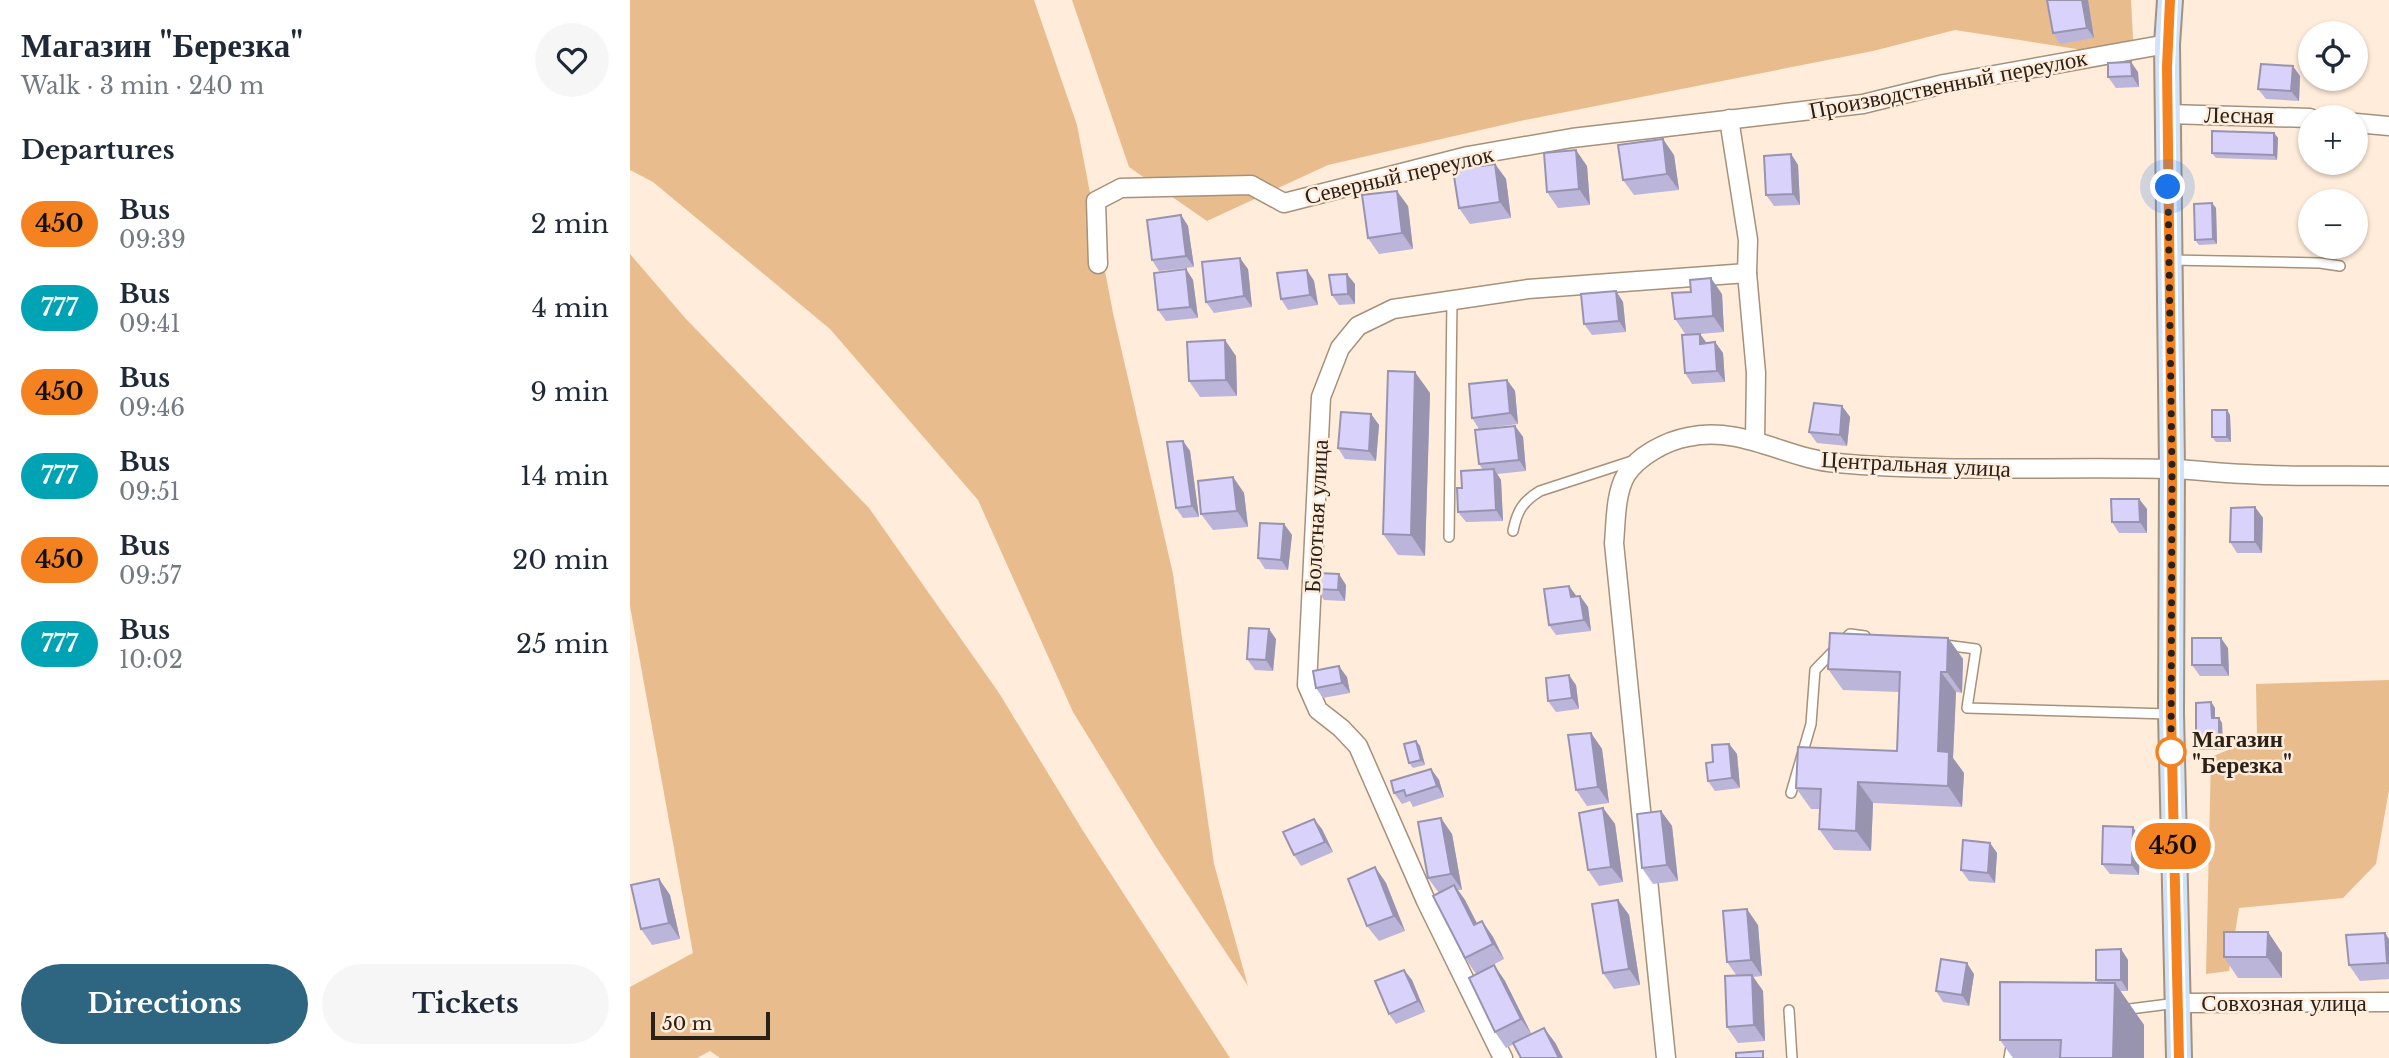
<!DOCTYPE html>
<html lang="en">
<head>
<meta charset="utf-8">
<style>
	:root { --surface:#fff; --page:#f6f6f7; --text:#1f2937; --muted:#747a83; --accent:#2e6580 }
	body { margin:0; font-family:"Libre Baskerville",serif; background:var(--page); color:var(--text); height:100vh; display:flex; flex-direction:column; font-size:26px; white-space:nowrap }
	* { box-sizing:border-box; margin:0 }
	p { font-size:23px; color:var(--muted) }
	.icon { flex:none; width:38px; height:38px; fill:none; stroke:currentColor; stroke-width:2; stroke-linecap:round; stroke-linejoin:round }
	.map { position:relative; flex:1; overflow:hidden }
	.side { display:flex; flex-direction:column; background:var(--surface); width:630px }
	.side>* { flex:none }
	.badge { padding:0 14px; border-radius:23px; font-size:24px; line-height:46px }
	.controls { position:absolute; left:1668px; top:21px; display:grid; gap:14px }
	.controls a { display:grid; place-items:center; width:70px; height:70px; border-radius:50%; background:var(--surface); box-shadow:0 2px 5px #0004; font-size:35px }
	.scale { position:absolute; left:21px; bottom:18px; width:119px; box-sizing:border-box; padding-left:7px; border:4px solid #2a2119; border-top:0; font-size:19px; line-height:24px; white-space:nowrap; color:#2a2119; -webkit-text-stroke:5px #ffecda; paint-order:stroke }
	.you { position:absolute; width:35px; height:35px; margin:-18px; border:5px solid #fff; border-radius:50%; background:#1a73e8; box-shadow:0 0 0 10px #1a73e833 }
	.map>.badge { position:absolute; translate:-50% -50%; box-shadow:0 0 0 4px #fff }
	h2 { padding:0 21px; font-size:26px; line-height:63px }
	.round { display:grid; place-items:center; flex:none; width:74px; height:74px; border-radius:37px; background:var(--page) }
	.head { display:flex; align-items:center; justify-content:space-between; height:119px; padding:0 21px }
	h1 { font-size:33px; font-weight:700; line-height:52px }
	.button { display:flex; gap:14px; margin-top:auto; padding:14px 21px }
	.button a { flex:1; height:80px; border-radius:42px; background:var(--accent); color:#fff; font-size:28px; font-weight:700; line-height:80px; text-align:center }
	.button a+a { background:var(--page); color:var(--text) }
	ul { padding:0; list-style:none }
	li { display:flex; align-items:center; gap:21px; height:84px; padding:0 21px }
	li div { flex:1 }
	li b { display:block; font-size:26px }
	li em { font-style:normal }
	li .badge { min-width:77px; font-weight:700; text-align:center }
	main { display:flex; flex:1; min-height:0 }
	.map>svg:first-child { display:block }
	.green { fill:#e9bc8d }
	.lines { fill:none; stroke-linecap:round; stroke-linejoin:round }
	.lane-casing { stroke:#a6917b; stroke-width:12 }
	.street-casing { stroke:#a6917b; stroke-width:21 }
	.secondary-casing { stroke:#a6917b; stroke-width:28 }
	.lane { stroke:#fff; stroke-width:9 }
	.street { stroke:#fff; stroke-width:18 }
	.secondary { stroke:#d0e3fb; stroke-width:24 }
	.wall { fill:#bbb5d9 }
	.shaded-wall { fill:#9894b0 }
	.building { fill:#d9d3fc; stroke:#9894b0; stroke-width:2 }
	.line-casing { stroke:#fff; stroke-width:16 }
	.line { stroke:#f58220; stroke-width:10 }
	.walk { stroke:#2a2119; stroke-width:7; stroke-dasharray:0 12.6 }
	.stop-dot { fill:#fff; stroke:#f58220; stroke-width:3.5 }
	.labels { text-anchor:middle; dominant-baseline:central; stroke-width:5; stroke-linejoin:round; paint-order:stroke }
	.street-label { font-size:23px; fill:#2a2119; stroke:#ffecda }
	.stop-label { font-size:23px; font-weight:bold; fill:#2a2119; stroke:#ffecda; text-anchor:start }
</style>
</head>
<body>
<main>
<section class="side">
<div class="head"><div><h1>Магазин &quot;Березка&quot;</h1><p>Walk · 3 min · 240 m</p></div><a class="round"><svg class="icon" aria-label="heart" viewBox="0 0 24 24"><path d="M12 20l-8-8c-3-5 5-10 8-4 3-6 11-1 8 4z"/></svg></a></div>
<h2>Departures</h2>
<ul>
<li><span class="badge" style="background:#f58220;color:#111">450</span><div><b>Bus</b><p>09:39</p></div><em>2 min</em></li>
<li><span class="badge" style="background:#00a3b4;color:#fff">777</span><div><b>Bus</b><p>09:41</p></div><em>4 min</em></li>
<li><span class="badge" style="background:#f58220;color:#111">450</span><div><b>Bus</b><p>09:46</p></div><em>9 min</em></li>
<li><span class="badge" style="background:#00a3b4;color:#fff">777</span><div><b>Bus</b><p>09:51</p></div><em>14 min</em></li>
<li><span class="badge" style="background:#f58220;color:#111">450</span><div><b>Bus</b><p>09:57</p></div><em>20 min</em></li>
<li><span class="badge" style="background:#00a3b4;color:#fff">777</span><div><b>Bus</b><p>10:02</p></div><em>25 min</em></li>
</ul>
<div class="button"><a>Directions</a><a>Tickets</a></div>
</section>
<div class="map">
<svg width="1759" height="1058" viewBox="0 0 1759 1058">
	<rect width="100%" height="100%" fill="#ffecda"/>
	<!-- green -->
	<g class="green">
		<polygon points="0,0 404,0 447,125 483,313 543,574 584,864 618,986 526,847 443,712 348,500 200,329 23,182 0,170"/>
		<polygon points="442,0 1501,0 1504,58 1325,30 1243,51 890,121 698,165 577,221 499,167"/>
		<polygon points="0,254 56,319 239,508 369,693 455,834 600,1058 90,1058 80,1051 67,1058 0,1058 0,987 63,953 0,606"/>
		<polygon points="1759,680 1759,790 1746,864 1713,898 1609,908 1599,971 1576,974 1581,757 1627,738 1626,684"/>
	</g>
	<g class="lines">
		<defs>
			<g id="lane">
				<polyline points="1540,260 1690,263 1710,266"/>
				<path d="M 883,531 C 887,511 893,501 910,491 L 1002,461"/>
				<polyline points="819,537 822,300"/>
				<polyline points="1315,645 1346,649 1337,708 1539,714"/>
				<polyline points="1161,793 1181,724 1185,670 1220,634 1235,636"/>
				<polyline points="1159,1010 1162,1058"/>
				<polyline points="1492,1010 1547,1003"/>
				<polyline points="1379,1058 1382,1041"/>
			</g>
			<g id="street">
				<polyline points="1537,114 1680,118"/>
				<polyline points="1099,119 1118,240 1117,273 1126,373 1125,441"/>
				<polyline points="1726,123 1759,126"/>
				<polyline points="468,264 466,201 491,188 621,185 654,203 838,156 942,138 1233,104 1314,84 1537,44"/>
				<polyline points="1548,1003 1759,1002"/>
				<polyline points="873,1058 796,901 728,746 711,728 688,710 677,685 691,397 710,348 728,326 763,309 898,289 1117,273"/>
				<path d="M 1036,1058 L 984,543 C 986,522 985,494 996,475 C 1008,456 1036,441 1058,437 C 1110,425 1157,459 1207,463 C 1319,473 1430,466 1542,469 C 1566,470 1591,473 1616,474 C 1663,477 1711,475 1759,476"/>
			</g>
			<polyline id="secondary" points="1540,0 1537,44 1542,469 1541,714 1549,1058"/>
		</defs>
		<!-- lane casing -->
		<use href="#lane" class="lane-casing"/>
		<!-- street casing -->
		<use href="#street" class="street-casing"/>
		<!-- secondary casing -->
		<use href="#secondary" class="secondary-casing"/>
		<!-- lane -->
		<use href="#lane" class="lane"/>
		<!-- street -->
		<use href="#street" class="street"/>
		<!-- secondary -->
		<use href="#secondary" class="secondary"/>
	</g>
	<!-- wall -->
	<g class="wall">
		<polygon points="1417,0 1458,0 1464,38 1430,44 1423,33"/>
		<polygon points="1508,72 1509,87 1486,88 1478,77"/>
		<polygon points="1670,76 1669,101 1636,99 1628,89"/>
		<polygon points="1644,133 1648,138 1647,160 1586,158 1582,153"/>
		<polygon points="1161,154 1168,165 1170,205 1144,206 1136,195"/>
		<polygon points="1044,155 1049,190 1004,195 993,180"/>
		<polygon points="865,164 876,179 881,218 840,224 829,208"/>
		<polygon points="957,166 960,205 928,208 917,192"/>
		<polygon points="1582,203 1586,208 1587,244 1569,245 1565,240"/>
		<polygon points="778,206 783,249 749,254 738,238"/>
		<polygon points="551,215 558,226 564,267 529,271 522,260"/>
		<polygon points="556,269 563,280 568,318 536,321 528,310"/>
		<polygon points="618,269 622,307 584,313 576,302"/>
		<polygon points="677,270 684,281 688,305 658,310 651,299"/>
		<polygon points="725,284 725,304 709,305 702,295"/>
		<polygon points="986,291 993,302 996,332 962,335 954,324"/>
		<polygon points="1092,294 1094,332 1070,334 1077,343 1085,342 1093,353 1095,382 1062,384 1055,373 1056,335 1045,319"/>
		<polygon points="606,356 607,396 570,397 559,381"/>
		<polygon points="877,380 885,391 888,424 849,429 842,418"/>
		<polygon points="800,393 795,556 768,555 753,534"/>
		<polygon points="1212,406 1220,417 1217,446 1187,443 1179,432"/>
		<polygon points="1597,410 1600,415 1601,442 1586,442 1582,437"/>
		<polygon points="741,414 749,425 746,461 715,459 708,448"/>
		<polygon points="885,426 893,437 896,471 867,474 871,480 873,521 836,522 828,512 832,488 853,470 849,464"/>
		<polygon points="553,441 560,451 569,517 553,518 546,508"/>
		<polygon points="603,477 614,493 618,527 583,530 571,514"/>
		<polygon points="1509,499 1517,509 1517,533 1489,533 1482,522"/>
		<polygon points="1625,507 1633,518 1632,553 1607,553 1600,542"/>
		<polygon points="654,524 662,535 658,570 635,569 628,558"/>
		<polygon points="716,585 715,601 694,600 687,589"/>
		<polygon points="939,586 947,597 950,596 958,607 961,631 926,635 919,625"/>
		<polygon points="1318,638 1333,659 1332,693 1326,692 1323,758 1334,773 1332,807 1243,803 1241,851 1204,850 1189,829 1190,809 1181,809 1166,788 1267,751 1269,692 1213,690 1198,669"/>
		<polygon points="646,639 643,671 625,670 617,659"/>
		<polygon points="1598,648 1599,676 1570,676 1562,665"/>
		<polygon points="717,677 720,693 693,698 686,688"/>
		<polygon points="946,685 949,709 926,712 918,701"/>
		<polygon points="1581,702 1585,708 1585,718 1592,723 1593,750 1570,750 1566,745"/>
		<polygon points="961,733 972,749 979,803 957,806 946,790"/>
		<polygon points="786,741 790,746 795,765 783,768 779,763"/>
		<polygon points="1099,744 1107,754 1110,788 1085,791 1078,781 1083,762"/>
		<polygon points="801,769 809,780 814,797 783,807 780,801 772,804 764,793"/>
		<polygon points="973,808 985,824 993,882 969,886 958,870"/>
		<polygon points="1031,811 1042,826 1048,881 1023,884 1012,868"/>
		<polygon points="1503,827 1510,838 1509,875 1480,874 1472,864"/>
		<polygon points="692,829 703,852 671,866 664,855"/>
		<polygon points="822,834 832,890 828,890 835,900 847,924 852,921 863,937 874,959 846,974 835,958 809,893 798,878"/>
		<polygon points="1360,843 1367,853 1365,883 1339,881 1331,870"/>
		<polygon points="745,867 756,883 775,931 749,941 737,926"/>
		<polygon points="29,879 40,895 50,939 22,945 11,929"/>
		<polygon points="988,900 999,915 1010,985 984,989 973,973"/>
		<polygon points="1128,925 1132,976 1123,977 1133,991 1135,1041 1108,1043 1097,1027 1107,976 1097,962"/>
		<polygon points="1638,932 1652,953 1652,978 1608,978 1594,957"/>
		<polygon points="1759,939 1759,979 1730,981 1719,965"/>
		<polygon points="1491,949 1498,960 1498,991 1490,991 1514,1025 1514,1058 1383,1058 1370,1040 1468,983 1466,980"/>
		<polygon points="864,965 875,981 901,1034 914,1028 926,1044 884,1044 876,1048 865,1032"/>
		<polygon points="774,970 782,980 795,1012 766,1024 759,1014"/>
		<polygon points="1344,974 1339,1006 1313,1002 1306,991"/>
	</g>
	<!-- shaded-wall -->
	<g class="shaded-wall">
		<polygon points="1452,0 1458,0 1464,38 1457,28"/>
		<polygon points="1501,62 1508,72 1509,87 1502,76"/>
		<polygon points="1663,66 1670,76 1669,101 1661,91"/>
		<polygon points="1644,133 1648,138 1647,160 1644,155"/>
		<polygon points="1033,139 1044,155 1049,190 1037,174"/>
		<polygon points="946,150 957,166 960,205 949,189"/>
		<polygon points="1161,154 1168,165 1170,205 1163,194"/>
		<polygon points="865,164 876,179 881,218 870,202"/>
		<polygon points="767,191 778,206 783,249 772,233"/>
		<polygon points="1582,203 1586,208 1587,244 1583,239"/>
		<polygon points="551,215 558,226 564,267 556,256"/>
		<polygon points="610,258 618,269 622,307 614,296"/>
		<polygon points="556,269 563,280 568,318 560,307"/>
		<polygon points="677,270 684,281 688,305 680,295"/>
		<polygon points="717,274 725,284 725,304 718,294"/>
		<polygon points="1081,278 1092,294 1094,332 1083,316"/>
		<polygon points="986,291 993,302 996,332 989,321"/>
		<polygon points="1070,334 1077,344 1070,344"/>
		<polygon points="595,340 606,356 607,396 596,380"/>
		<polygon points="1085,342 1093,353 1095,382 1087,371"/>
		<polygon points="785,372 800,393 795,556 781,535"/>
		<polygon points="877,380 885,391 888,424 880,413"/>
		<polygon points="1212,406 1220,417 1217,446 1210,435"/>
		<polygon points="1597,410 1600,415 1601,442 1597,437"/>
		<polygon points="741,414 749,425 746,461 739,451"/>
		<polygon points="885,426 893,437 896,471 889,460"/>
		<polygon points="553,441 560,451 569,517 562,506"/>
		<polygon points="864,469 871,480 873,521 866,510"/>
		<polygon points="603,477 614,493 618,527 607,511"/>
		<polygon points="1509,499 1517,509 1517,533 1510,522"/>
		<polygon points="1625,507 1633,518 1632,553 1625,542"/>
		<polygon points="654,524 662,535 658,570 651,560"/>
		<polygon points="709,574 716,585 715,601 708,590"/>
		<polygon points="939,586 947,597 941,597"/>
		<polygon points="950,596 958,607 961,631 954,620"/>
		<polygon points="639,629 646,639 643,671 636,660"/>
		<polygon points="1318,638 1333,659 1332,693 1317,672"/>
		<polygon points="1591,638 1598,648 1599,676 1592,665"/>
		<polygon points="709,666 717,677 720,693 712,683"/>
		<polygon points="1311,672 1326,692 1323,758 1334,773 1332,807 1318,786 1308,751"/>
		<polygon points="939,675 946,685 949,709 942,698"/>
		<polygon points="1581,702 1585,708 1585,723 1582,718"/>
		<polygon points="1589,718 1592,723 1593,750 1589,745"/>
		<polygon points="961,733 972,749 979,803 968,787"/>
		<polygon points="786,741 790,746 795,765 791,760"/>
		<polygon points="1099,744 1107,754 1110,788 1102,778"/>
		<polygon points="801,769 809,780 814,797 807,786"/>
		<polygon points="1228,782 1243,803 1241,851 1226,831"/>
		<polygon points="973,808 985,824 993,882 981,867"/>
		<polygon points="1031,811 1042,826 1048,881 1037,865"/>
		<polygon points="811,818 822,834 832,890 821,874"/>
		<polygon points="684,819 692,829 703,852 695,842"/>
		<polygon points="1503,827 1510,838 1509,875 1502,865"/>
		<polygon points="1360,843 1367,853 1365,883 1358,873"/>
		<polygon points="745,867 756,883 775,931 764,916"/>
		<polygon points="29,879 40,895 50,939 39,923"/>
		<polygon points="824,885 835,900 856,941 844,925"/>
		<polygon points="988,900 999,915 1010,985 999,969"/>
		<polygon points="1117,909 1128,925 1132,976 1121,960"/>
		<polygon points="852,921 863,937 874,959 863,944"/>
		<polygon points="1638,932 1652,953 1652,978 1637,957"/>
		<polygon points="1755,933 1759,939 1759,965 1757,963"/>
		<polygon points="1491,949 1498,960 1498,991 1491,980"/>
		<polygon points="1337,963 1344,974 1339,1006 1332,995"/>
		<polygon points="864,965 875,981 902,1035 891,1019"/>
		<polygon points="774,970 782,980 795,1012 788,1001"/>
		<polygon points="1122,975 1133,991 1135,1041 1124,1025"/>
		<polygon points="1485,983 1514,1025 1514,1058 1483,1058"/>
		<polygon points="914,1028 926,1044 933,1058 929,1058"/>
	</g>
	<!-- building -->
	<g class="building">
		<polygon points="1417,0 1452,0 1457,28 1423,33"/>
		<polygon points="1501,62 1502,76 1478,77 1478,63"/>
		<polygon points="1631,64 1663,66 1661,91 1628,89"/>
		<polygon points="1582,131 1644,133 1644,155 1582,153"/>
		<polygon points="1033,139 1037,174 993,180 988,145"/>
		<polygon points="946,150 949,189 917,192 914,153"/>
		<polygon points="1161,154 1163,194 1136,195 1134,156"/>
		<polygon points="865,164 870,202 829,208 823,170"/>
		<polygon points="767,191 772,233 738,238 732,195"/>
		<polygon points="1582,203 1583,239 1565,240 1564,204"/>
		<polygon points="551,215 556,256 522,260 517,220"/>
		<polygon points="610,258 614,296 576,302 572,262"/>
		<polygon points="556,269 560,307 528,310 524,273"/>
		<polygon points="677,270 680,295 651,299 647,273"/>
		<polygon points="717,274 718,294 702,295 699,275"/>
		<polygon points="1081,278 1083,316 1045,319 1042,293 1061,292 1060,280"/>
		<polygon points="986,291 989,321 954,324 951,294"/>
		<polygon points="1070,334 1070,344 1085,342 1087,371 1055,373 1052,335"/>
		<polygon points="595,340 596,380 559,381 557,342"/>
		<polygon points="758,371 785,372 781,535 753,534"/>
		<polygon points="877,380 880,413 842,418 839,384"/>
		<polygon points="1184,403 1212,406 1210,435 1179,432"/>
		<rect x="1582" y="410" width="15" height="27"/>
		<polygon points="711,412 741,414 739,451 708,448"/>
		<polygon points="885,426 889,460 849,464 845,430"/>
		<polygon points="553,441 562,506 546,508 537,442"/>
		<polygon points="864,469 866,510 828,512 827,488 832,488 831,471"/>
		<polygon points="603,477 607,511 571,514 568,481"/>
		<polygon points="1481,499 1509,499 1510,522 1482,522"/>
		<polygon points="1625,507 1625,542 1600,542 1601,508"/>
		<polygon points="630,523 654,524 651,560 628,558"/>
		<polygon points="687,573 709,574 708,590 687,589"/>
		<polygon points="939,586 941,597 950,596 954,620 919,625 914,589"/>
		<polygon points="619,628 639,629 636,660 617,659"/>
		<polygon points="1200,633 1318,638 1317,672 1311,672 1308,751 1319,752 1318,786 1228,782 1226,831 1189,829 1191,789 1166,788 1168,747 1267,751 1270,672 1198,669"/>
		<polygon points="1562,638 1591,638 1592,665 1562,665"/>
		<polygon points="709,666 712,683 686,688 683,671"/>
		<polygon points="939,675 942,698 918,701 916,678"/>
		<polygon points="1581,702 1582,718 1589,718 1589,745 1566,745 1566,703"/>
		<polygon points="961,733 968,787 946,790 938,735"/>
		<polygon points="786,741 791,760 779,763 774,744"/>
		<polygon points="1099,744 1102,778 1078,781 1076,763 1083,762 1082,745"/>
		<polygon points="801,769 807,786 776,796 774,790 764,793 761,781"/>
		<polygon points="973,808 981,867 958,870 949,813"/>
		<polygon points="1031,811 1037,865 1012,868 1007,814"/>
		<polygon points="811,818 821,874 798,878 788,822"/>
		<polygon points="684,819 695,842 664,855 653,832"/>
		<polygon points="1473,826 1503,827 1502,865 1472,864"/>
		<polygon points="1333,840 1360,843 1358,873 1331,870"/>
		<polygon points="745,867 764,916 737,926 718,879"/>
		<polygon points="29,879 39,923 11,929 1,885"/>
		<polygon points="824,885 844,925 852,921 863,944 835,958 803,896"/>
		<polygon points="988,900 999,969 973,973 962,904"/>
		<polygon points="1117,909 1121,960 1097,962 1093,911"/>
		<polygon points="1594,932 1638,932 1637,957 1594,957"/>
		<polygon points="1755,933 1757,963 1719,965 1716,935"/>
		<polygon points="1491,949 1491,980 1466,980 1466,950"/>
		<polygon points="1311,959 1337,963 1332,995 1306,991"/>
		<polygon points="864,965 891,1019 865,1032 839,978"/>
		<polygon points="774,970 788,1001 759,1014 745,981"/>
		<polygon points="1122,975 1124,1025 1097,1027 1095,976"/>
		<polygon points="1370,982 1485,983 1483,1058 1430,1058 1431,1040 1370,1040"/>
		<polygon points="914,1028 929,1058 891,1058 883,1043"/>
		<polygon points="1133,1051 1133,1058 1106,1058 1106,1053"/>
	</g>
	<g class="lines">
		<defs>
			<polyline id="line" points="1540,0 1537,67 1542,469 1541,714 1549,1058"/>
		</defs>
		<!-- line casing -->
		<use href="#line" class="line-casing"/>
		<!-- line -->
		<use href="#line" class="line"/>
		<!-- walk -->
		<polyline class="walk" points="1538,187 1542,469 1541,752"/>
	</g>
	<!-- markers -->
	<circle class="stop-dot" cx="1541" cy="752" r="14"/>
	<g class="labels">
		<!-- street labels -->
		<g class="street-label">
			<text transform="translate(1318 84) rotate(-11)">Производственный переулок</text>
			<text transform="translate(1609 115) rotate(1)">Лесная</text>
			<text transform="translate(769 175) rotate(-13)">Северный переулок</text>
			<text transform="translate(1286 464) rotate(3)">Центральная улица</text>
			<text transform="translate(686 516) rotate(-87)">Болотная улица</text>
			<text x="1654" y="1003">Совхозная улица</text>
		</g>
		<!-- stop labels -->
		<g class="stop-label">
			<text x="1562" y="739">Магазин<tspan x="1562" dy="26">"Березка"</tspan></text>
		</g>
	</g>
</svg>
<div class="controls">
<a><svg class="icon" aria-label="locate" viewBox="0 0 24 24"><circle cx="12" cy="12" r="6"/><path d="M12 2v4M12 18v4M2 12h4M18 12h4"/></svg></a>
<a>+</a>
<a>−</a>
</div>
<div class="scale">50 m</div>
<div class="you" style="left:1538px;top:187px"></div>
<b class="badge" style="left:1543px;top:846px;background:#f58220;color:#111">450</b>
</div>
</main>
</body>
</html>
